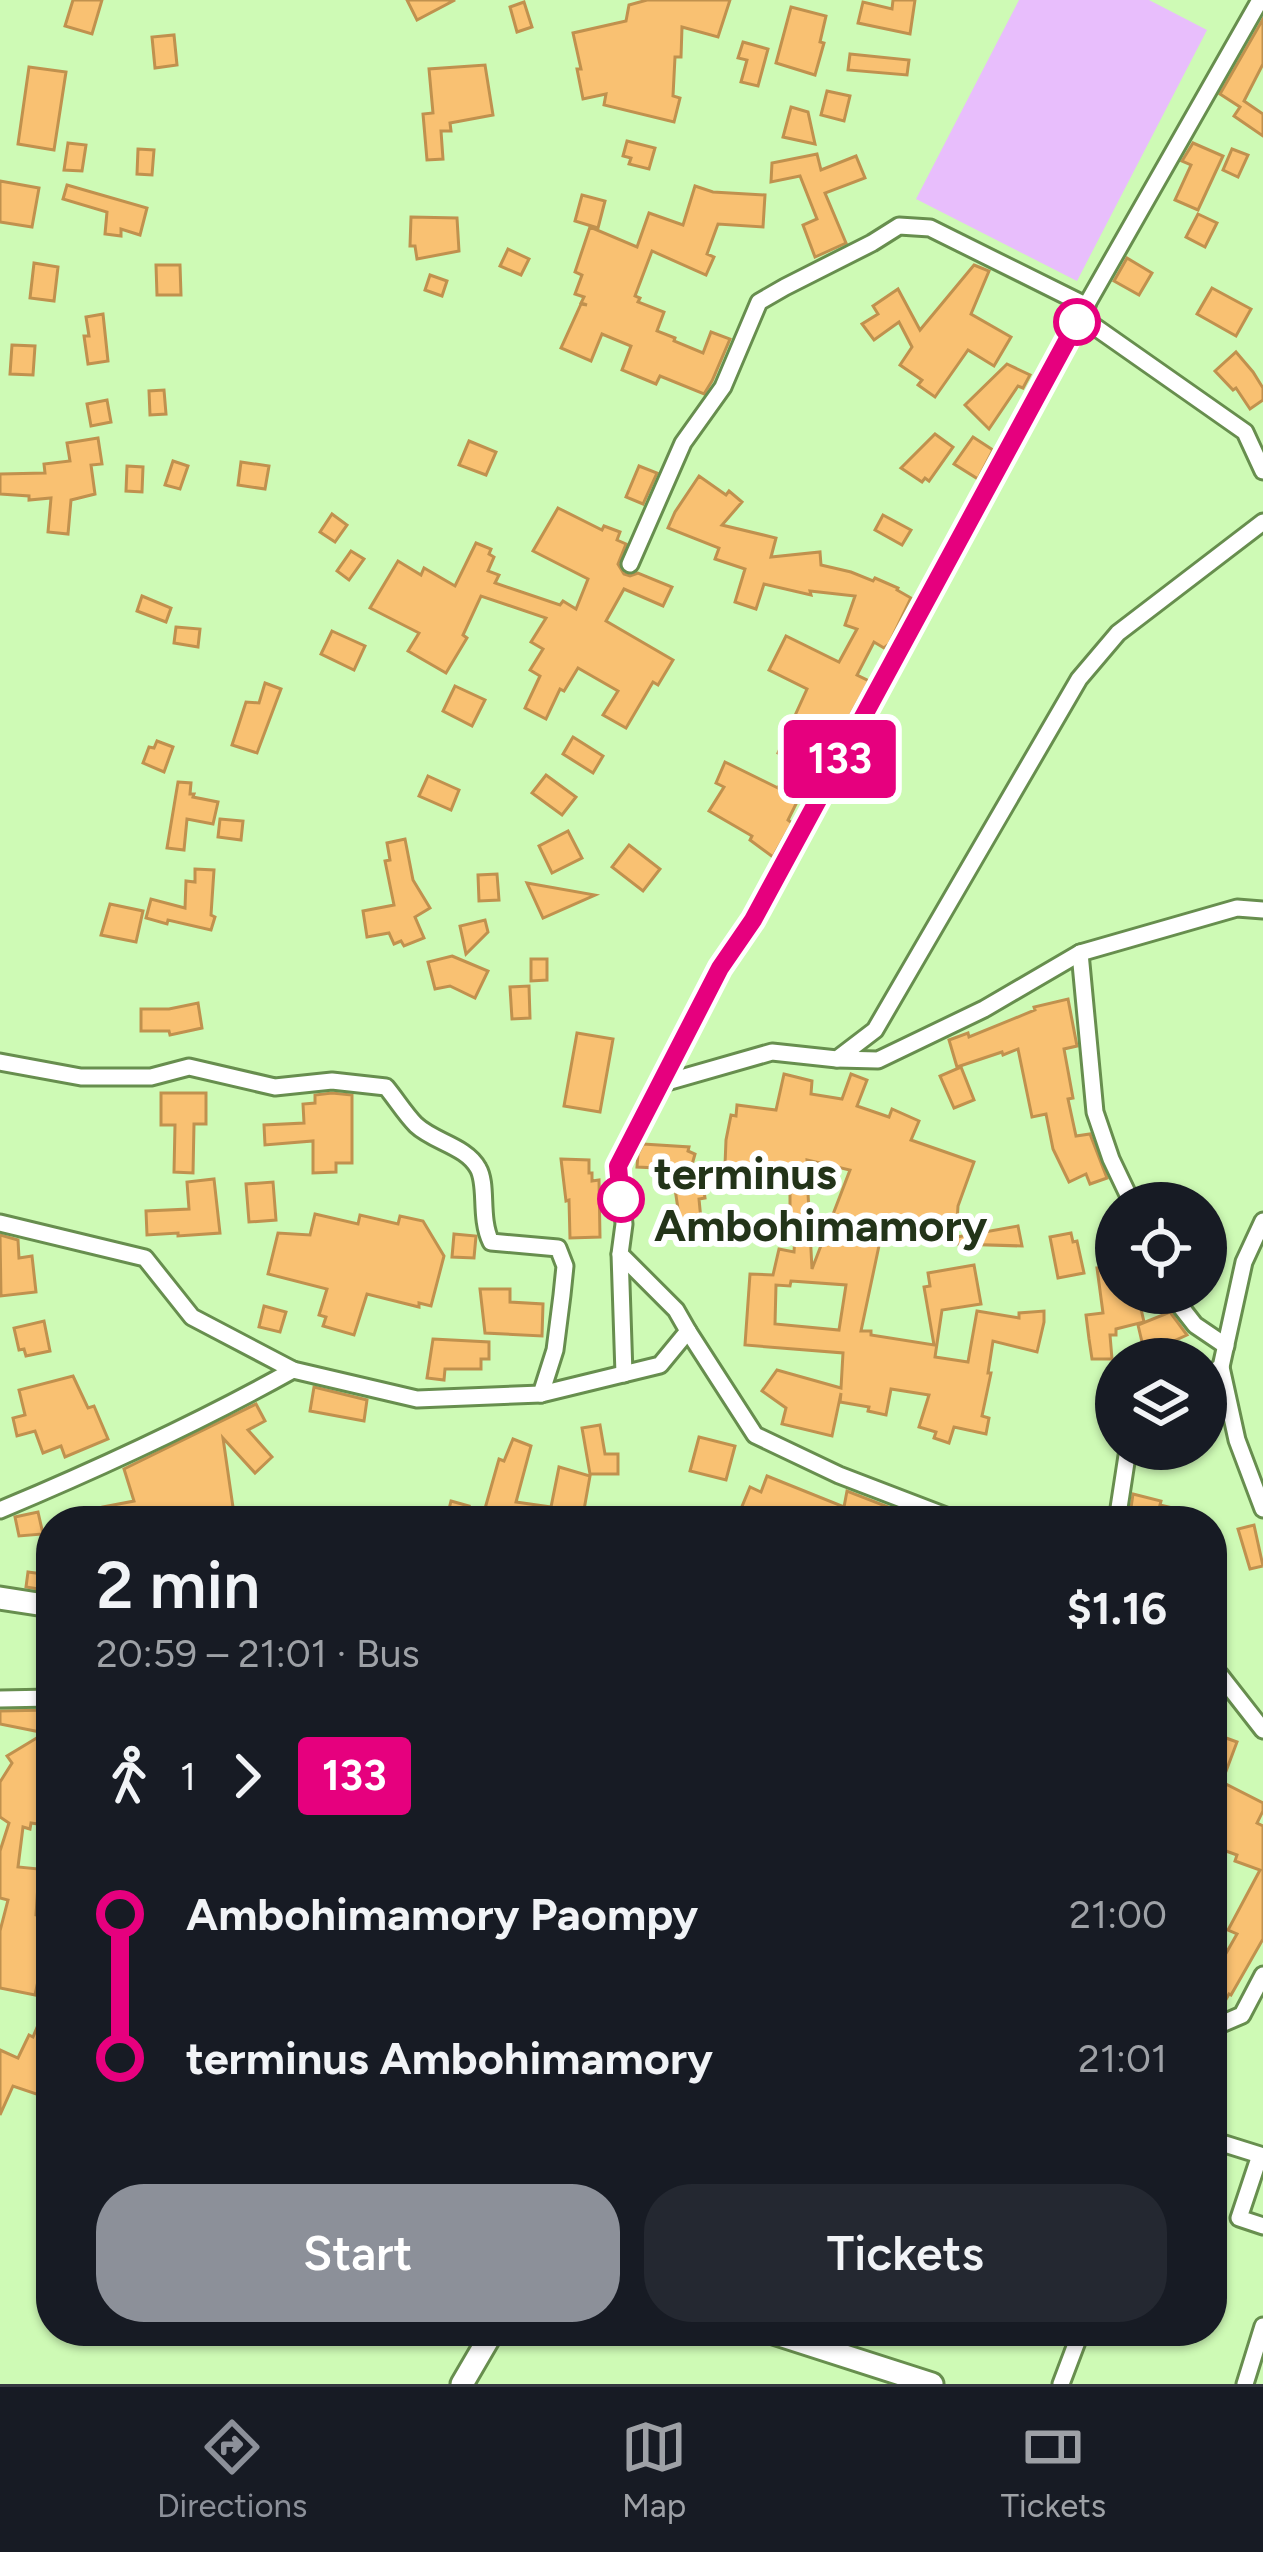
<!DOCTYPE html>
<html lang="en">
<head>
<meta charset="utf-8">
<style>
	:root { --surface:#171b24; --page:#242831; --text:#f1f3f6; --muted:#9ea1a6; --line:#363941; --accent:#8c9099 }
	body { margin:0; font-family:Figtree,sans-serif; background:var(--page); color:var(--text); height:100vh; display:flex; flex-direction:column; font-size:45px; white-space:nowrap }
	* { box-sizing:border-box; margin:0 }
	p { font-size:39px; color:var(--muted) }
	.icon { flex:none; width:66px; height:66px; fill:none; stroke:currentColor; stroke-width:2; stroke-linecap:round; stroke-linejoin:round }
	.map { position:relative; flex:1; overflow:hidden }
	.panel { position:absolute; left:36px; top:1506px; width:1191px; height:840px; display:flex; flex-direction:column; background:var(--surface); border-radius:48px; box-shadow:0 3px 9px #0004 }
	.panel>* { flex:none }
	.badge { padding:0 24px; border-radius:9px; font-size:42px; line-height:78px }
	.controls { position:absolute; left:1095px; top:1182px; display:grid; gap:24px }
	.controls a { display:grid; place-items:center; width:132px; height:132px; border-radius:50%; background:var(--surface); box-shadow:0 3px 9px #0004; font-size:60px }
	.map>.badge { position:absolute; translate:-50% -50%; box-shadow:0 0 0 6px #fff }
	.legs { display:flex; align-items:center; gap:18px; height:132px; padding:0 60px; font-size:39px }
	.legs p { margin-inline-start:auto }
	.summary { display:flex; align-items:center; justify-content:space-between; height:204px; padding:0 60px }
	h1 { font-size:66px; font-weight:600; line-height:90px }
	.action { display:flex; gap:24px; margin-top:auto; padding:24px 60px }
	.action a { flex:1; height:138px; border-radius:48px; background:var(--accent); color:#fff; font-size:48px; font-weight:600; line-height:138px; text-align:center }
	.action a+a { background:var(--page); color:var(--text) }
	ul { padding:0 60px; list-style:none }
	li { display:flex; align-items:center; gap:42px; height:144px; font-size:45px }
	li i { display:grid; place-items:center; width:18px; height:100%; margin:0 15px; background:currentColor }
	li i::after { content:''; width:30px; height:30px; margin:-15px; border:9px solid; border-radius:50%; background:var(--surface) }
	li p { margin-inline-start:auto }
	li:first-child i { background:linear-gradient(#0000 50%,currentColor 0) }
	li:last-child i { background:linear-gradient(currentColor 50%,#0000 0) }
	.menu { display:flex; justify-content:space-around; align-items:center; height:168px; border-top:3px solid var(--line); background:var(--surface); font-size:33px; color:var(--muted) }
	.menu a { display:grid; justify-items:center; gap:6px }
	.menu .current { color:var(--accent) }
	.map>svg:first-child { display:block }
	.green { fill:#e8befc }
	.building { fill:#f9c172; stroke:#c0914e; stroke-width:3; fill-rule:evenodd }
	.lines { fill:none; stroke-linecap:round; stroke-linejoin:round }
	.street-casing { stroke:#678e4e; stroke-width:21 }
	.secondary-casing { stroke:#678e4e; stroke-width:27 }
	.street { stroke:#fff; stroke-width:15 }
	.secondary { stroke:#fff; stroke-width:21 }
	.line-1-casing { stroke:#fff; stroke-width:27 }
	.line-1 { stroke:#e6007e; stroke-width:18 }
	.stop-1-dot { fill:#fff; stroke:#e6007e; stroke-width:6 }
	.labels { text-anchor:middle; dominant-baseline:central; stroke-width:12; stroke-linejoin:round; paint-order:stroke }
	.stop-label { font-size:45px; font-weight:bold; fill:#233419; stroke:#fff; text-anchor:start }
</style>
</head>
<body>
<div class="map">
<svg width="1263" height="2384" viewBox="0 0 1263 2384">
	<rect width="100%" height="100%" fill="#cefab5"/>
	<!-- green -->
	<polygon class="green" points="1019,0 1149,0 1207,30 1077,281 916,199"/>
	<!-- building -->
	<g class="building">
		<polygon points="73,0 102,0 92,34 65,26"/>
		<polygon points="407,0 455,0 417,20"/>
		<polygon points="647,0 730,0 718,37 682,27 681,57 675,57 673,96 680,98 674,122 604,105 606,94 583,99 577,69 581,69 573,33 626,21 629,5"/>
		<polygon points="893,0 915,0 910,34 858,23 863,2 892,9"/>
		<polygon points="524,2 532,27 517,32 510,7"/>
		<polygon points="791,7 826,16 820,42 824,43 815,75 776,63"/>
		<polygon points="1263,19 1263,64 1244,101 1263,114 1263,136 1234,116 1240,107 1220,94"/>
		<polygon points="174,35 177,65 155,68 152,37"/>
		<polygon points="743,42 768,49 758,86 741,82 747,60 738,58"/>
		<polygon points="850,54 909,60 907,75 848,70"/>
		<polygon points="485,65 493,115 450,123 451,131 441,131 443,159 427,160 423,114 433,113 429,69"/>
		<polygon points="29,67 66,72 54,150 18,144"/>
		<polygon points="827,91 850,96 844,121 821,115"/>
		<polygon points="791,107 808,112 815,144 783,137"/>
		<polygon points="627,141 655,148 649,169 629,164 631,158 623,156"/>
		<polygon points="68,143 86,145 82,171 64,170"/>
		<polygon points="1193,143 1223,156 1198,210 1175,200 1191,165 1182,161"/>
		<polygon points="138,149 154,150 152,175 137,174"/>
		<polygon points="1232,149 1248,155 1238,177 1223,170"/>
		<polygon points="817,154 821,170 856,156 865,178 825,193 846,243 815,257 803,225 817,219 800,176 771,182 772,163"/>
		<polygon points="0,181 39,188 32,227 0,222"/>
		<polygon points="67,185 147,208 140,235 121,229 121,236 105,234 107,212 63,199"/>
		<polygon points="695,186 713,192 765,195 763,227 718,224 707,254 714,257 706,275 652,251 635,296 640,298 638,302 664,312 657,331 675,338 674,341 703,353 711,332 730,339 712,381 704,394 660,376 656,384 622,370 631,346 602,334 591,361 561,348 581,304 587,305 581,303 584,297 575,294 582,275 575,272 590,227 637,247 649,213 683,225"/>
		<polygon points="582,195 605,201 598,228 575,221"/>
		<polygon points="1198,214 1217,223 1205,247 1186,237"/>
		<polygon points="411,217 457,218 459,251 417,259 415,246 410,246"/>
		<polygon points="508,249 529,259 521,275 500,266"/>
		<polygon points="1127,258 1152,273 1139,295 1114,281"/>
		<polygon points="34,263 58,267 54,301 30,298"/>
		<polygon points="156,265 180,265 181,295 157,295"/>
		<polygon points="974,265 989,271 971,314 1011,337 994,366 968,350 935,397 918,385 922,380 900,365 912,347 899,322 874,340 862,324 878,314 873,306 898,289 920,330"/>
		<polygon points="430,275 447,281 442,296 425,290"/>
		<polygon points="1212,288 1251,309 1236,336 1197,314"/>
		<polygon points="103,314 108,361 88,364 84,336 89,336 86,317"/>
		<polygon points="12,345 35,346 33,375 10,374"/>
		<polygon points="1236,352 1253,372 1263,388 1263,400 1250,409 1236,388 1233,390 1215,371"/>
		<polygon points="1007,364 1030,375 1023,388 1018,386 989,429 965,405"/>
		<polygon points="164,390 166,414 150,415 149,391"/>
		<polygon points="107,400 111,422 91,426 87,404"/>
		<polygon points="935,434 953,447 929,481 925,478 922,482 901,468"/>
		<polygon points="973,437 993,450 978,479 954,464"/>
		<polygon points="98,438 102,464 91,465 95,494 71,500 68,534 48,532 51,498 29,500 29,496 0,494 0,474 45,473 44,464 70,461 67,443"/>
		<polygon points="469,441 496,452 486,475 459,465"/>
		<polygon points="173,461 188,466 180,489 165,485"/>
		<polygon points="241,462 269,466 265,489 238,485"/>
		<polygon points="127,466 143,467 142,492 126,491"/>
		<polygon points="639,466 657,473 643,504 626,497"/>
		<polygon points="699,476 726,495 729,491 742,502 722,525 776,538 771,557 820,552 821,565 851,572 873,581 875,578 898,588 897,590 911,598 889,644 884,648 874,642 857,675 869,681 825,761 800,750 795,761 778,753 807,689 769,670 786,636 839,662 857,629 845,625 855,596 810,591 811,595 764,584 756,609 735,602 745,569 715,559 719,548 668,528 675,512"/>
		<polygon points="558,508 602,530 604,526 620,532 617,540 626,544 618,564 624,574 630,576 638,573 672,587 663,606 624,589 606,621 673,660 658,685 653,682 626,728 603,715 618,691 578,668 564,691 560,689 546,719 525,708 540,676 530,670 543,649 531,642 546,618 481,596 463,635 467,638 446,673 408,651 419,633 370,608 398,561 421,575 424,568 455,586 476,543 491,549 489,554 494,557 488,571 499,575 495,583 560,605 563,601 576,609 588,579 533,551"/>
		<polygon points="332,514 347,525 335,542 320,532"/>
		<polygon points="883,515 911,530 902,545 875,530"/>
		<polygon points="351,551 364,559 349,580 337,571"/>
		<polygon points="142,596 171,608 166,622 137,611"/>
		<polygon points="176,627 200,629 198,647 174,643"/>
		<polygon points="332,631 365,646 354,670 321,654"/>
		<polygon points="265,683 281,689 257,753 232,745 246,702 259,703"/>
		<polygon points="455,686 485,700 472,726 443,711"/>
		<polygon points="573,737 603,756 593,773 563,754"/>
		<polygon points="157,741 173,747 164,772 143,763 149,747 154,748"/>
		<polygon points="725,762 778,788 782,780 803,790 788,820 792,823 773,857 750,840 752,836 709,811 724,787 716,783"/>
		<polygon points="546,775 576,797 562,815 532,793"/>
		<polygon points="428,776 459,790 451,810 419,796"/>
		<polygon points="178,782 191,783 190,794 194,794 193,797 218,802 213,824 187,819 184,850 167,848"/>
		<polygon points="220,819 243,821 241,840 218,837"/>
		<polygon points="568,831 582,858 552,873 539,846"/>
		<polygon points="405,839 413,880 430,908 415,917 424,938 404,946 401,941 394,944 389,933 367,937 363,911 394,905 385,861 390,860 387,843"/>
		<polygon points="629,845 660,869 643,891 612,867"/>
		<polygon points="195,869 214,870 211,915 215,917 211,930 168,920 167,924 146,918 151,899 185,908 186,881 195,882"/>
		<polygon points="497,874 499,900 479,901 478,875"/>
		<polygon points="527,883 595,895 543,918"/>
		<polygon points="110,904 143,911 136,942 101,935"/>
		<polygon points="485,920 488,932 466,954 460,926"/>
		<polygon points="452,956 488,971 475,998 450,986 435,989 428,962"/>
		<polygon points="531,959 547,959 547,980 531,981"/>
		<polygon points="529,986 530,1018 512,1019 510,987"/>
		<polygon points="1068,999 1077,1046 1064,1049 1073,1098 1068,1099 1076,1136 1090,1134 1107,1178 1090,1184 1086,1174 1069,1182 1053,1149 1046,1114 1032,1117 1018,1049 1003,1055 1002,1052 957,1067 949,1040 968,1033 969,1037 1035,1010 1034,1007"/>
		<polygon points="198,1003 202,1028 170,1035 169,1031 141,1031 141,1009 169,1009"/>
		<polygon points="577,1033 613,1039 600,1112 564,1106"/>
		<polygon points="961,1067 974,1100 954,1108 940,1076"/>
		<path d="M 784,1074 L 812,1081 L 811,1094 L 842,1099 L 851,1074 L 867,1080 L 857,1106 L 889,1117 L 892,1109 L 919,1121 L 911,1140 L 974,1162 L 958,1206 L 956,1240 L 880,1241 L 861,1331 L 871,1331 L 871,1335 L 934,1345 L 924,1287 L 930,1286 L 928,1273 L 974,1265 L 981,1304 L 942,1310 L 935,1357 L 968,1362 L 977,1311 L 1019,1318 L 1019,1313 L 1044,1311 L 1044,1322 L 1037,1352 L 993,1341 L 988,1373 L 991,1373 L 982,1416 L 989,1418 L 986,1434 L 954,1427 L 949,1443 L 934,1438 L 936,1432 L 919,1427 L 929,1395 L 891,1389 L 886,1415 L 868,1411 L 869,1407 L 840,1402 L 841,1393 L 832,1436 L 782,1424 L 786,1408 L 762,1391 L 777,1370 L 841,1388 L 843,1353 L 745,1345 L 750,1274 L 773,1275 L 779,1249 L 794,1252 L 796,1217 L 790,1216 L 790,1178 L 752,1171 L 752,1166 L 725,1165 L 726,1140 L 731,1115 L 736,1116 L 737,1105 L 776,1110 ZM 807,1160 L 850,1170 L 812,1269 L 808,1193 ZM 791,1281 L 846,1285 L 839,1330 L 775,1324 L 776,1285 L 790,1286 Z"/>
		<polygon points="161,1093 206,1093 206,1124 194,1124 193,1173 174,1172 175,1125 161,1125"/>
		<polygon points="332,1093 352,1095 352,1163 336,1163 336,1172 313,1173 313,1141 265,1145 264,1125 304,1123 303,1104 315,1103 315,1095"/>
		<polygon points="643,1144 689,1147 688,1151 695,1154 688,1179 702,1177 705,1198 699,1199 703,1241 683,1243 673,1175 656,1173 657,1168 637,1167 638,1154"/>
		<polygon points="561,1159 589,1160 589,1173 592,1173 592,1181 599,1180 600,1237 570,1238 569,1200 566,1201"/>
		<polygon points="214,1179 220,1233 178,1236 178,1233 147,1235 146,1211 189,1209 187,1182"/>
		<polygon points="273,1182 276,1220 249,1222 246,1184"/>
		<polygon points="315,1214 358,1224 360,1215 398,1224 400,1216 423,1221 444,1256 431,1306 419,1303 419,1307 367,1294 354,1335 323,1326 326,1317 319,1315 327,1289 268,1274 278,1233 310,1235"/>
		<polygon points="1018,1226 1022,1246 958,1244 957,1237"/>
		<polygon points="1071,1233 1073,1242 1077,1241 1084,1273 1058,1278 1050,1237"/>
		<polygon points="454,1234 476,1236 474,1258 452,1257"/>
		<polygon points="0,1235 18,1240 19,1258 32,1256 36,1292 1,1296"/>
		<polygon points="1097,1268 1116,1268 1116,1293 1124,1293 1124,1299 1138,1296 1144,1322 1116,1329 1116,1335 1110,1335 1112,1359 1092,1359 1089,1339 1086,1315 1103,1313"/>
		<polygon points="480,1289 510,1289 510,1302 543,1304 542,1336 485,1333"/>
		<polygon points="264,1306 286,1312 280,1332 259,1327"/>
		<polygon points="1170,1312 1187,1335 1163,1346 1165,1359 1146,1359 1138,1325"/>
		<polygon points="44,1321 50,1351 26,1356 24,1349 19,1350 14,1328"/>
		<polygon points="433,1339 489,1342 489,1359 481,1359 481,1369 445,1369 444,1380 427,1378"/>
		<polygon points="73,1376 88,1408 94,1406 108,1439 65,1457 61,1446 43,1453 35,1431 17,1436 13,1418 25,1415 19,1390"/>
		<polygon points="314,1387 367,1400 364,1421 310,1411"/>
		<polygon points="256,1404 265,1421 248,1430 272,1457 255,1473 223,1438 235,1521 208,1521 210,1511 170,1516 171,1521 106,1521 103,1507 134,1501 124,1469"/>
		<polygon points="600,1425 605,1454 618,1454 618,1474 590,1474 582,1428"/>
		<polygon points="699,1437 735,1446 726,1480 690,1471"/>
		<polygon points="513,1439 531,1446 516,1502 551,1507 559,1467 590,1476 582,1521 510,1521 484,1512 499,1459 504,1461"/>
		<polygon points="767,1476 844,1507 847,1491 901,1512 899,1521 736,1521 750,1487 761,1492"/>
		<polygon points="1133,1494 1161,1501 1160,1505 1202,1515 1202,1521 1129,1521"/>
		<polygon points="451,1501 469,1506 464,1521 446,1521"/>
		<polygon points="38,1512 43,1534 19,1536 15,1517"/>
		<polygon points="1254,1525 1263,1566 1250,1569 1238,1529"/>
		<polygon points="28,1572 51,1575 51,1591 26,1587"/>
		<polygon points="51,1710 51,1804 45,1825 31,1823 30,1829 23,1827 18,1867 39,1869 36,1915 46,1918 41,1937 47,1938 35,1995 0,1988 0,1931 8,1900 0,1898 0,1851 9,1823 0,1817 0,1782 12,1763 7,1756 45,1733 0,1724 0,1711"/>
		<polygon points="1215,1734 1237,1742 1222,1782 1263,1803 1263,1811 1257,1823 1263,1826 1263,1939 1231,1995 1229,1994 1219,2012 1212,2015 1212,1978 1237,1934 1228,1930 1260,1870 1235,1861 1237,1855 1212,1846 1212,1743"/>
		<polygon points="38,2025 51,2029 51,2099 13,2086 0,2115 0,2050 18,2058 29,2035 33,2037"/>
	</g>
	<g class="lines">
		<defs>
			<g id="street">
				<polyline points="1081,317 1245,432 1263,471"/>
				<polyline points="630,564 683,443 723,387 759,302 785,287 872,243 899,226 930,228 1087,306"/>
				<polyline points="1080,953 1095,1112 1111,1159 1132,1203"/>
				<polyline points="837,1059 878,1060 984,1009 1080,953 1237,908 1263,910"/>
				<path d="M 0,1062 L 81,1077 L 151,1077 L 189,1067 L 275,1087 L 332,1081 L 386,1087 C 396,1099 405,1114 416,1125 C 434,1142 466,1146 478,1168 C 488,1185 479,1217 491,1242 L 558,1248 L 565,1266 L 562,1295 L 555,1350 L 541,1394"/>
				<polyline points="660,1084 772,1052 837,1059 875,1030 1079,679 1118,633 1263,522"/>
				<polyline points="0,1223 145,1258 192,1317 293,1370"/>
				<polyline points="620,1254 624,1374"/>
				<polyline points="1170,1293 1195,1325 1226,1346"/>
				<polyline points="688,1331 755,1435 839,1475 959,1521"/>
				<polyline points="1221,1367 1244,1262 1263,1221"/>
				<polyline points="1206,1376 1221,1367 1237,1440 1263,1509"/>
				<path d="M 0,1510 C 100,1468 198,1423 293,1370 L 417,1399 L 541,1394 L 660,1365 L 688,1331 L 676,1310 L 620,1254 L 624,1224 L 618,1166 L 720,968 L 753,920 L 1071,332 L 1260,0"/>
				<polyline points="1117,1521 1128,1449"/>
				<polyline points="1212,1671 1220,1675 1263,1730"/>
				<polyline points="0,1699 51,1698"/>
				<polyline points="1212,2028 1242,2015 1263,1975"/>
				<polyline points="1212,2140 1260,2155 1239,2218 1263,2226"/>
				<polyline points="1061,2384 1081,2331"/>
				<polyline points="1245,2384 1263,2326"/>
			</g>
			<g id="secondary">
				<polyline points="0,1598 51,1606"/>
				<polyline points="767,2331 932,2384"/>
				<polyline points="462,2384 493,2331"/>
			</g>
		</defs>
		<!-- street casing -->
		<use href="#street" class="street-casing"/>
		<!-- secondary casing -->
		<use href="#secondary" class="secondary-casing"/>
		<!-- street -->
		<use href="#street" class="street"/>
		<!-- secondary -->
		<use href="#secondary" class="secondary"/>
	</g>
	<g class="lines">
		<defs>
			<polyline id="line-1" points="621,1199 618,1166 720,968 753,920 1077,322"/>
		</defs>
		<!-- line-1 casing -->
		<use href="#line-1" class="line-1-casing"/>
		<!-- line-1 -->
		<use href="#line-1" class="line-1"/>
	</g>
	<!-- markers -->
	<g class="stop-1-dot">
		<circle cx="1077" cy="322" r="21"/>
		<circle cx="621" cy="1199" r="21"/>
	</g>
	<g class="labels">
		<!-- stop labels -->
		<g class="stop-label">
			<text x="654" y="1173">terminus<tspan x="654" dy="52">Ambohimamory</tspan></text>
		</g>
	</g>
</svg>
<div class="controls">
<a><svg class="icon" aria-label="locate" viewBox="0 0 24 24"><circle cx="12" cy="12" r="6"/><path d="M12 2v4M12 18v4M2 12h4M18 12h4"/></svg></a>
<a><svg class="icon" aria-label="layers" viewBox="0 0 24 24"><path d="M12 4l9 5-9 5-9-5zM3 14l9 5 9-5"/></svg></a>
</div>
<b class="badge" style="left:840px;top:759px;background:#e6007e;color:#fff">133</b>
<section class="panel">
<div class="summary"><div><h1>2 min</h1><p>20:59 – 21:01 · Bus</p></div><b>$1.16</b></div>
<div class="legs"><svg class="icon" aria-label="walk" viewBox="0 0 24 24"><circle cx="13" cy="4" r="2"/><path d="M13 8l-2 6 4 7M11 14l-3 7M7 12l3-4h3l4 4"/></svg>1<svg class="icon" aria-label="forward" viewBox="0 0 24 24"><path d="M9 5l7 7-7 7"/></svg><b class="badge" style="background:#e6007e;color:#fff">133</b></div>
<ul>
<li><i style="color:#e6007e"></i><b>Ambohimamory Paompy</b><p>21:00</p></li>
<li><i style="color:#e6007e"></i><b>terminus Ambohimamory</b><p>21:01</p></li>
</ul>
<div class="action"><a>Start</a><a>Tickets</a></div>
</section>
</div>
<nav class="menu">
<a class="current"><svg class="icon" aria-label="directions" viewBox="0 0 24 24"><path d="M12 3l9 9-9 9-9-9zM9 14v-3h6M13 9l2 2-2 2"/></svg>Directions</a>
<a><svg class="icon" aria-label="map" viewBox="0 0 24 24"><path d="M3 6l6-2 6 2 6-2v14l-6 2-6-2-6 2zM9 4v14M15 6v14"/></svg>Map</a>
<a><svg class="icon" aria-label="tickets" viewBox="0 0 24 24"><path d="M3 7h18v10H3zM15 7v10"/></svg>Tickets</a>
</nav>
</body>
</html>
